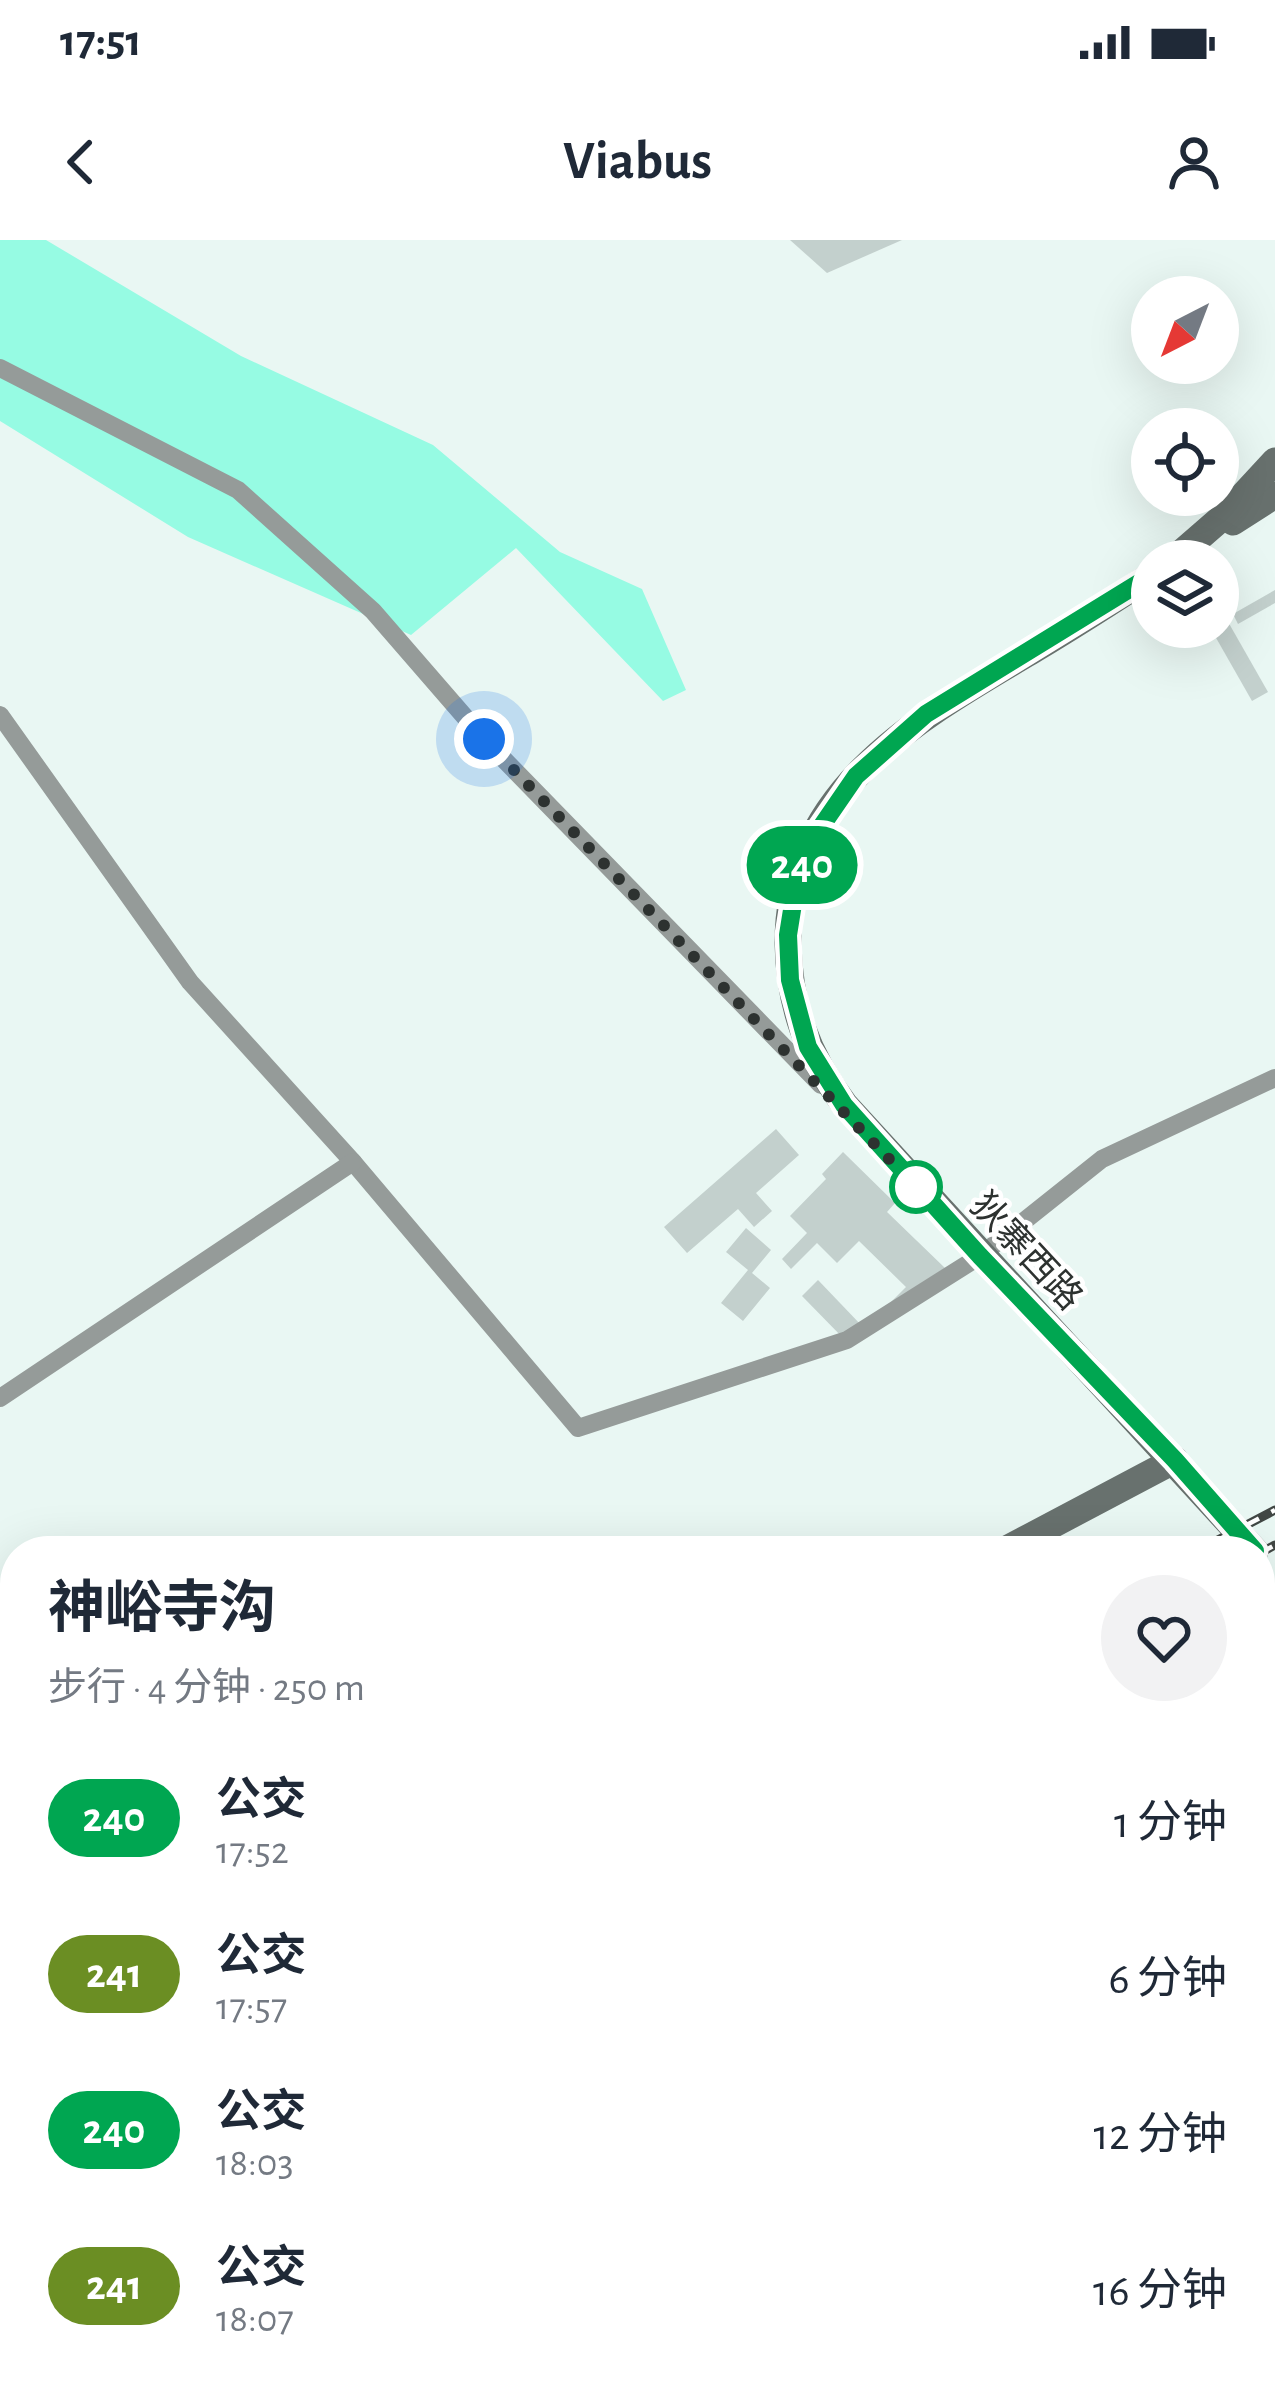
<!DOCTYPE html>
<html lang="zh">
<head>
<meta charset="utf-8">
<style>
	:root { --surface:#fff; --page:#f2f2f3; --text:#1f2937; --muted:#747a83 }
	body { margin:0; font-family:"Alegreya Sans","Noto Sans SC",sans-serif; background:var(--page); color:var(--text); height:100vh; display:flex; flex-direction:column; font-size:45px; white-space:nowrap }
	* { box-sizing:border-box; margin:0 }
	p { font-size:39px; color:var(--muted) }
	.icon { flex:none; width:66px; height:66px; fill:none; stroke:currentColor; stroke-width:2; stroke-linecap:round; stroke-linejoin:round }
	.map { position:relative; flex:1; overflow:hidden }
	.drawer { position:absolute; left:0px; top:1296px; width:1275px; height:855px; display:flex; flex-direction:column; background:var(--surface); border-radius:48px 48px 0 0; box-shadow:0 12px 48px #0002 }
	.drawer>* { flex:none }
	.badge { padding:0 24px; border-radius:39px; font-size:42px; line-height:78px }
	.needle { width:78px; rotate:222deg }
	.buttons { position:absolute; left:1131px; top:36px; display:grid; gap:24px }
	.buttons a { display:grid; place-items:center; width:108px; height:108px; border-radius:50%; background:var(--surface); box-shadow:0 12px 48px #0002; font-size:60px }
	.you { position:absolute; width:60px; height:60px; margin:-30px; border:9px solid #fff; border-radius:50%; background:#1a73e8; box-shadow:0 0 0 18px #1a73e833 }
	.map>.badge { position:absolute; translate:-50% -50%; box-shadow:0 0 0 6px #fff }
	.round { display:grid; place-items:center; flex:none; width:126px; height:126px; border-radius:63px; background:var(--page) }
	.summary { display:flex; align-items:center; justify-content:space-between; height:204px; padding:0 48px }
	h1 { font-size:57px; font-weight:700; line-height:90px }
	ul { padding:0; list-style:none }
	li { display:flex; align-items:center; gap:36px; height:156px; padding:0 48px }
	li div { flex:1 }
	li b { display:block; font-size:45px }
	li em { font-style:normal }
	li .badge { min-width:132px; font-weight:700; text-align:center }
	.status { display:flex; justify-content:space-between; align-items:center; height:84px; padding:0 60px; background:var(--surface); direction:ltr }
	.status svg { height:33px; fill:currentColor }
	header { display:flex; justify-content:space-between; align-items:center; height:156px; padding:0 48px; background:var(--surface); font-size:54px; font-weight:700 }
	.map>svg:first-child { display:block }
	.green { fill:#96fbe3 }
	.building { fill:#c3d0cd }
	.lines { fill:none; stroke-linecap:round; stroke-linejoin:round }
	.street { stroke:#959b99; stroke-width:18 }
	.secondary { stroke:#68716e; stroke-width:27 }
	.highway { stroke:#2f3b38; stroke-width:36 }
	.rail-casing { stroke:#414744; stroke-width:9 }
	.rail { stroke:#fff; stroke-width:4.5; stroke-dasharray:14; stroke-linecap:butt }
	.line-casing { stroke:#fff; stroke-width:27 }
	.line { stroke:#00a651; stroke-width:18 }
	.walk { stroke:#2d3230; stroke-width:12; stroke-dasharray:0 21.6 }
	.stop-dot { fill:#fff; stroke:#00a651; stroke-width:6 }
	.labels { text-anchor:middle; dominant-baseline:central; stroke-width:9; stroke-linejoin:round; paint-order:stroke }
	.street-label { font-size:36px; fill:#2d3230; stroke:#fff }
</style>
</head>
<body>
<div class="status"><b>17:51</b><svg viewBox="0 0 49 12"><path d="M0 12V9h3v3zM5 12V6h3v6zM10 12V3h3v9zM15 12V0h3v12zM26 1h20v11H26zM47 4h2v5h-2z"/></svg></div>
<header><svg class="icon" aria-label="back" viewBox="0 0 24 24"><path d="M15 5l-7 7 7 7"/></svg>Viabus<svg class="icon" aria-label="person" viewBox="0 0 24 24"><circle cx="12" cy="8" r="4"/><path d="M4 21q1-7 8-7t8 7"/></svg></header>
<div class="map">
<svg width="1275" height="2149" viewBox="0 0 1275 2149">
	<rect width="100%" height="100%" fill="#e9f7f3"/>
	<!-- green -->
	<g class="green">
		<polygon points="0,0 46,0 241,116 433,205 560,312 642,349 686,450 663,461 516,308 411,395 188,297 0,181"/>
		<polygon points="15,1393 15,1873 0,1882 0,1397"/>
		<polygon points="15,1953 15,2136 629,2136 621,2149 0,2149 0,1961"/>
	</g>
	<!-- building -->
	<g class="building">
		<polygon points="790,0 902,0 827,33"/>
		<polygon points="1275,350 1275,363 1238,384 1233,374"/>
		<polygon points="1227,380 1268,452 1252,461 1211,389"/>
		<polygon points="776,889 799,915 756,953 772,971 754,987 738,969 687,1013 664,987"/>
		<polygon points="843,912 895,963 887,972 945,1028 890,1063 906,1047 859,1001 837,1023 817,1003 791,1029 782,1019 807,993 790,976 826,939 822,934"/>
		<polygon points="746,988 771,1010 752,1033 770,1048 743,1081 721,1063 748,1030 726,1012"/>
		<polygon points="818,1040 862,1086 846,1101 802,1056"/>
		<polygon points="1260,2065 1275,2079 1275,2113 1260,2099"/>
		<polygon points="845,2136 897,2136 911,2149 860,2149"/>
		<polygon points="1072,2136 1095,2136 1110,2149 1073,2149 1066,2143"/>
	</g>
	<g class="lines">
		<!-- street -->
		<g class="street">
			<polyline points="0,128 238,250 373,371 484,499 821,845"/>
			<polyline points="0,475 190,742 353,922 578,1188 847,1100 980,1016 1102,919 1275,838"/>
			<polyline points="0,1158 353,922"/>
			<polyline points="788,2136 801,2149"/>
		</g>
		<!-- secondary -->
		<g class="secondary">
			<polyline points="1233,282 1275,255"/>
			<polyline points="1172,321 1226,274 1275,221"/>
			<path d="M 1152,335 C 1114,360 1075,385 1035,409 C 920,477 788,549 788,703 C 789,765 807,815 845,865 L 1255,1311"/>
			<polyline points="1003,1311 1175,1220"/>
			<polyline points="0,1671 15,1675"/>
		</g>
		<!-- highway -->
		<g class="highway">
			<polyline points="1260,1602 1275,1594"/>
			<polyline points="1260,1651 1275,1643"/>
			<polyline points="439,2136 446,2149"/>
			<polyline points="0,2137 15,2126"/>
			<polyline points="90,2149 105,2136"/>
			<polyline points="242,2149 267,2136"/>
			<polyline points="334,2149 359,2136"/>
			<polyline points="584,2149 590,2136"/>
		</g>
		<defs>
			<g id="rail">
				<polyline points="1197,1311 1275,1270"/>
				<polyline points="1260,1313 1275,1305"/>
				<polyline points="1260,1413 1275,1405"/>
				<polyline points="0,1885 15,1881"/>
				<polyline points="0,1918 15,1910"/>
				<polyline points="0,1943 15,1936"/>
			</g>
		</defs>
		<!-- rail casing -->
		<use href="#rail" class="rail-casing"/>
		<!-- rail -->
		<use href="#rail" class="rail"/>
	</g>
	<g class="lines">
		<defs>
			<polyline id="line" points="1152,335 926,474 856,536 812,600 796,645 788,695 790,740 808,807 844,865 980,1016 1175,1220 1255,1311"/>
		</defs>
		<!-- line casing -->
		<use href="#line" class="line-casing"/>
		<!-- line -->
		<use href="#line" class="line"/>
		<!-- walk -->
		<polyline class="walk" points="484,499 916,947"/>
	</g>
	<!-- markers -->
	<circle class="stop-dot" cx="916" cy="947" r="24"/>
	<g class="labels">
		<!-- street labels -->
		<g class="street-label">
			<text transform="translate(1026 1012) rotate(47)">狄寨西路</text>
		</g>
	</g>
</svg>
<div class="buttons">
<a><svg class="needle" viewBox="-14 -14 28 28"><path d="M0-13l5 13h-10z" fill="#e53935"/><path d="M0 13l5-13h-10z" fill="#747a83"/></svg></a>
<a><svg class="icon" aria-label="locate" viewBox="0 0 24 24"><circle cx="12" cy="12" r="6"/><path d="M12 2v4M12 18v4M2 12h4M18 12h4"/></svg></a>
<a><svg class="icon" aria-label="layers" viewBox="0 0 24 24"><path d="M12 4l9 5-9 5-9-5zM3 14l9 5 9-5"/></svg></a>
</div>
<div class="you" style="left:484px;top:499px"></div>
<b class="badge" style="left:802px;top:625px;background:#00a651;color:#fff">240</b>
<section class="drawer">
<div class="summary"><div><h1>神峪寺沟</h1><p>步行 · 4 分钟 · 250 m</p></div><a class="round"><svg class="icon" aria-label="heart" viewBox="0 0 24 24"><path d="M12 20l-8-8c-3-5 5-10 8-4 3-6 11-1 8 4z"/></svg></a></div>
<ul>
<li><span class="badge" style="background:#00a651;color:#fff">240</span><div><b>公交</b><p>17:52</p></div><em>1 分钟</em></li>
<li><span class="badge" style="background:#6b8e23;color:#fff">241</span><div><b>公交</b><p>17:57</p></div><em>6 分钟</em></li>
<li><span class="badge" style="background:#00a651;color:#fff">240</span><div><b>公交</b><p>18:03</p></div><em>12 分钟</em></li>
<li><span class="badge" style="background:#6b8e23;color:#fff">241</span><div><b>公交</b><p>18:07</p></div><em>16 分钟</em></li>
</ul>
</section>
</div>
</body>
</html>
